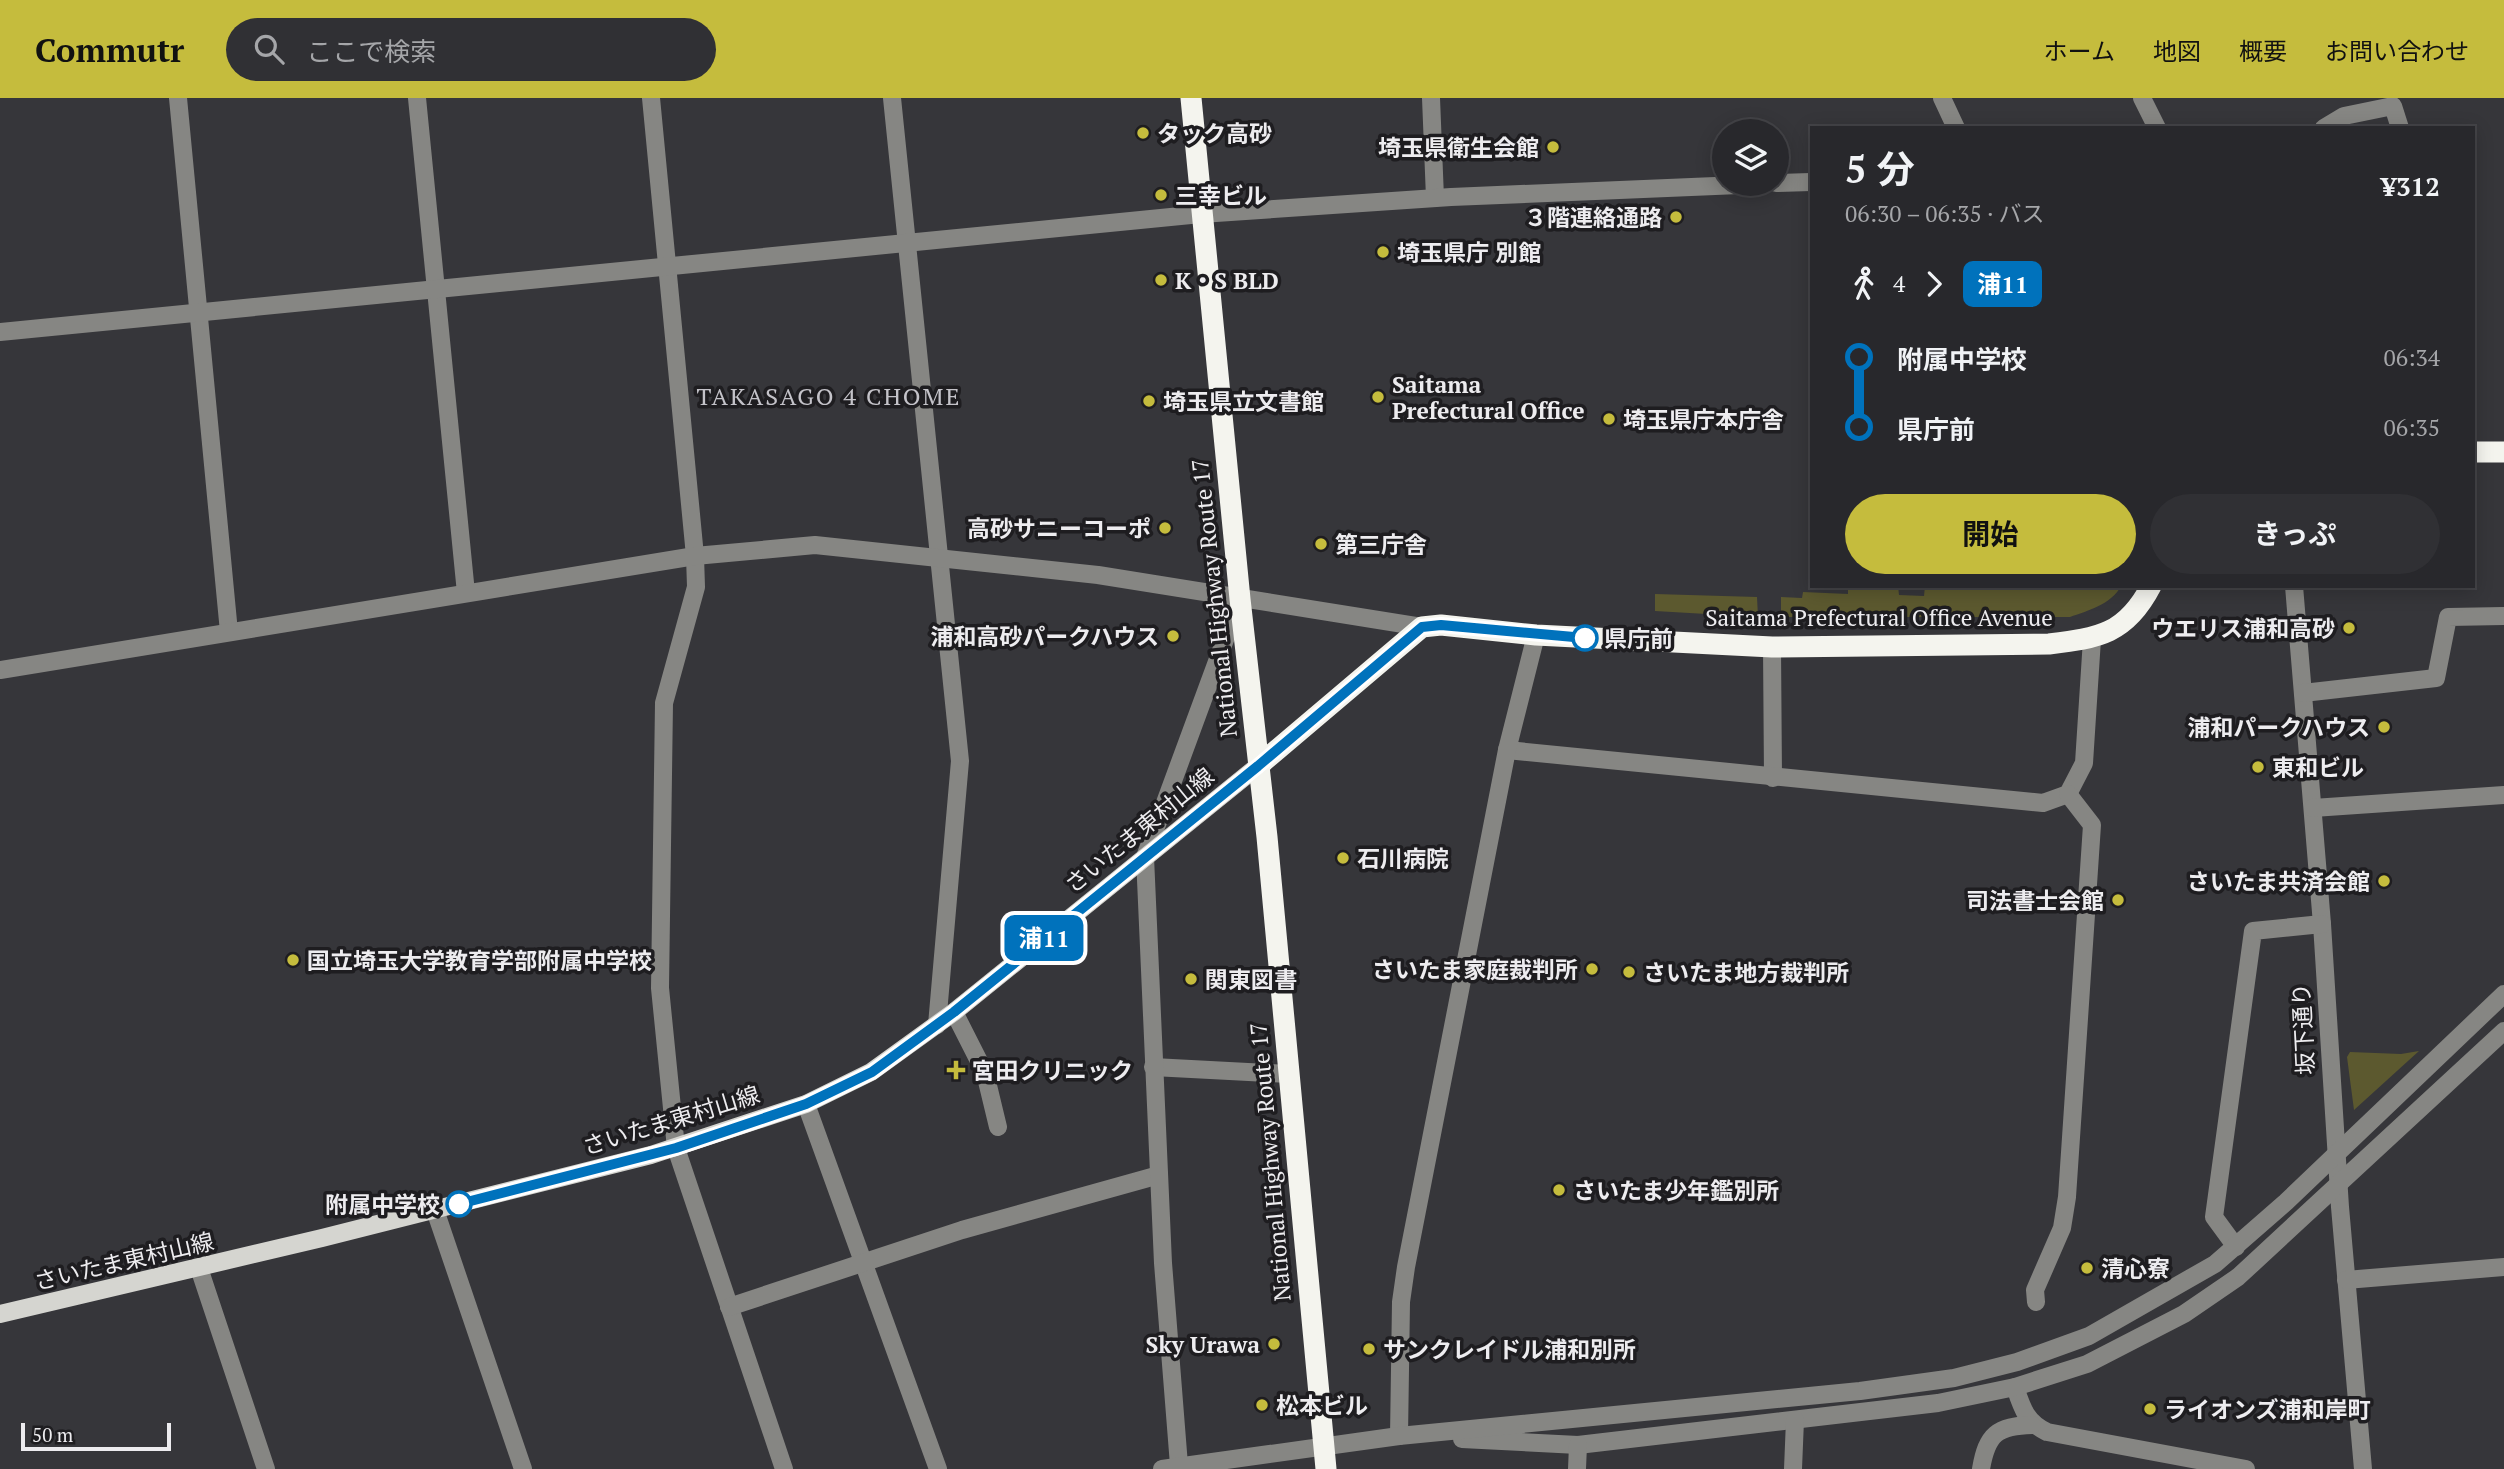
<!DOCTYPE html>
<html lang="ja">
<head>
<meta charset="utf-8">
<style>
	:root { --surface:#28282c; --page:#303034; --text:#f1f3f6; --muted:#a5a6a9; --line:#444448; --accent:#c5bc3d }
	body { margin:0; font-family:"PT Serif","Noto Sans JP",serif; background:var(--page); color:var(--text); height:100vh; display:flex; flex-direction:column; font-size:26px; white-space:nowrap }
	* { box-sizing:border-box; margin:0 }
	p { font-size:23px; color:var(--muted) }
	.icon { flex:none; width:38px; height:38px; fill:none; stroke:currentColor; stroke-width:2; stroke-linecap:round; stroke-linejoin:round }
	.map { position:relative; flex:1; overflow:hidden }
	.side { position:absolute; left:1810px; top:28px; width:665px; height:462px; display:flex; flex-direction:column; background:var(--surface); border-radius:0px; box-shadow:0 4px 18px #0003,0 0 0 2px var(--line) }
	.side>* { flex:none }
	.badge { padding:0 14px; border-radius:10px; font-size:24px; line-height:46px }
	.buttons { position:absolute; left:1712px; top:21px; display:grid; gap:14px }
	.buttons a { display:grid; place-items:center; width:77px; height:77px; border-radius:50%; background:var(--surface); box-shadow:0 4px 18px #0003,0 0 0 2px var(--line); font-size:35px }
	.scale { position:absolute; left:21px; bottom:18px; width:150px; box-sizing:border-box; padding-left:7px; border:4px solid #edecef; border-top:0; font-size:19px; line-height:24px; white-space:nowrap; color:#edecef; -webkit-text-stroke:5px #1e1d20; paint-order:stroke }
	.map>.badge { position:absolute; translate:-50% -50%; box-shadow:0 0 0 4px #fff }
	.legs { display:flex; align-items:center; gap:10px; height:77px; padding:0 35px; font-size:23px }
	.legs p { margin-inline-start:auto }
	.summary { display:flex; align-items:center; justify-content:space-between; height:119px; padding:0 35px }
	h1 { font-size:38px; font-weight:700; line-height:52px }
	.action { display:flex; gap:14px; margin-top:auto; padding:14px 35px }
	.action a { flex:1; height:80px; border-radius:42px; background:var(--accent); color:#111; font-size:28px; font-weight:700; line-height:80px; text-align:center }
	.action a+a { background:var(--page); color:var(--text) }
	ul { padding:0 35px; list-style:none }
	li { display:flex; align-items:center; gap:24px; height:70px; font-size:26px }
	li i { display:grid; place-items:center; width:10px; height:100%; margin:0 9px; background:currentColor }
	li i::after { content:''; width:18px; height:18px; margin:-9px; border:5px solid; border-radius:50%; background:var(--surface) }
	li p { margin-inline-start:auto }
	li:first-child i { background:linear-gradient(#0000 50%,currentColor 0) }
	li:last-child i { background:linear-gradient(currentColor 50%,#0000 0) }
	header { display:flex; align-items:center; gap:42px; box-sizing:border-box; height:98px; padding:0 35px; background:var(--accent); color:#111 }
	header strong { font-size:33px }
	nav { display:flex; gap:38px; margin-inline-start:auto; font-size:24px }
	.search { width:490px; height:63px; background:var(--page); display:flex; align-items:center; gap:18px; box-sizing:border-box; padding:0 24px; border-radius:38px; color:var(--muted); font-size:26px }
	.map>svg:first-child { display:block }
	.green { fill:#5c592f }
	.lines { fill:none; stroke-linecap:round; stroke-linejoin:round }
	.minor { stroke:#868683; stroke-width:18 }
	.major { stroke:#d5d5d0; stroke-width:18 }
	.highway { stroke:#f4f4ee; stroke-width:21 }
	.line-1-casing { stroke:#fff; stroke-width:16 }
	.line-1 { stroke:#0072bc; stroke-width:10 }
	.poi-dot { fill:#c5bc3d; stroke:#1e1d20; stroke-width:2.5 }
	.stop-1-dot { fill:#fff; stroke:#0072bc; stroke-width:3.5 }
	.labels { text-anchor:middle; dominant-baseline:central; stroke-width:7; stroke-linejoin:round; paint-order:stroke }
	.poi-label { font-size:23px; font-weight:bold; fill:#edecef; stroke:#1e1d20; text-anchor:start }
	.street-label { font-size:23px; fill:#edecef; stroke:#1e1d20 }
	.stop-label { font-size:23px; font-weight:bold; fill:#edecef; stroke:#1e1d20; text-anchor:start }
	.neighbourhood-label { font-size:24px; letter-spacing:2px; fill:#c4c3c9; stroke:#1e1d20 }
</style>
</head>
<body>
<header>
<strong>Commutr</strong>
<div class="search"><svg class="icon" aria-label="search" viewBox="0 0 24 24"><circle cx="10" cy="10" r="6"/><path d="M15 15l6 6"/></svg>ここで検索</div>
<nav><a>ホーム</a><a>地図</a><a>概要</a><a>お問い合わせ</a></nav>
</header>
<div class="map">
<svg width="2504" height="1371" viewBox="0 0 2504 1371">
	<rect width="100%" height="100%" fill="#36363a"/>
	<!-- green -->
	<g class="green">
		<path d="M 1848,488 L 1898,488 L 1899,497 L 1924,498 L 1925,488 L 2121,488 C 2112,506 2087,513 2070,519 L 1876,519 L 1876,515 L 1864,515 L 1863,519 L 1781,519 L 1781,499 L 1802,500 L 1803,494 L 1848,496 Z"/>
		<polygon points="1655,496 1757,499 1758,519 1655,513"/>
		<polygon points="2419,953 2354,1012 2347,959 2350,954 2401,956"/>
	</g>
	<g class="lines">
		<!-- minor -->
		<g class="minor">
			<polyline points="178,0 229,534"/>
			<polyline points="417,0 466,495"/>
			<polyline points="651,0 695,458 696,489 664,605 660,890 676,1050 784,1371"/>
			<polyline points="892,0 960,663 937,927"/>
			<polyline points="1431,0 1435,100"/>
			<polyline points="1942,0 1956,30"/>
			<polyline points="2142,0 2157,30"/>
			<polyline points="2324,30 2344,18 2393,8 2400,30"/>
			<polyline points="1776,85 1811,84"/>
			<polyline points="0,234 1201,116 1451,99 1763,86"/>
			<polyline points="2294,488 2322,826 2340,1109 2363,1371"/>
			<polyline points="1772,549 1773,680"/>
			<polyline points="0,572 695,458 815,447 1098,477 1422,529"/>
			<polyline points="2303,595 2436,580 2448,519 2504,518"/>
			<polyline points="1507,652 2043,705 2068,696 2084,665 2092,541"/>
			<polyline points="2313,710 2504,697"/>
			<polyline points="954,914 985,975 998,1029"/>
			<polyline points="1153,969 1288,976"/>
			<polyline points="806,1006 938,1371"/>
			<polyline points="435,1112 523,1371"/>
			<polyline points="2236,1149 2214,1119 2253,833 2322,826"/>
			<polyline points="199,1170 266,1371"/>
			<polyline points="2346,1182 2504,1169"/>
			<polyline points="2036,1204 2035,1192 2062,1130 2067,1099 2092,727 2068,696"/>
			<polyline points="729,1209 962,1132 1159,1077"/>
			<path d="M 2015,1289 C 2022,1310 2026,1324 2047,1334 L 2246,1371"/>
			<polyline points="1399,1338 1401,1204 1406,1169 1507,652 1536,537"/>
			<polyline points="1462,1341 1578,1347 1938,1305 2015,1289 2087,1266 2184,1216 2238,1179 2504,933"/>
			<polyline points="1179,1367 1163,1165 1145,759 1240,501"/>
			<polyline points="1162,1371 1399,1338 1860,1293 1954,1280 2017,1264 2089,1238 2215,1166 2286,1104 2504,896"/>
			<polyline points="1577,1371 1578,1347"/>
			<polyline points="1793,1371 1795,1322"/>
			<path d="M 1981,1371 C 1987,1336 1997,1328 2032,1327"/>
		</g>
		<!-- major -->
		<polyline class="major" points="0,1216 322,1140 651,1057 806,1006 871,974 954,914 1258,668"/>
		<!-- highway -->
		<g class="highway">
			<polyline points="1191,0 1240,501 1267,739 1326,1371"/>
			<polyline points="2473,354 2504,354"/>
			<path d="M 1258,668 L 1422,529 L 1441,527 L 1536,537 L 1772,549 L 2049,546 C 2099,540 2126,536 2151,488"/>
		</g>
	</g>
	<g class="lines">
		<defs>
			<polyline id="line-1" points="459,1106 676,1050 806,1006 872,974 954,914 1258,668 1422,529 1441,527 1585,540"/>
		</defs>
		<!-- line-1 casing -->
		<use href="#line-1" class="line-1-casing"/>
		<!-- line-1 -->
		<use href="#line-1" class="line-1"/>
	</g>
	<!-- markers -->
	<g class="poi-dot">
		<circle cx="1143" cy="35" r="7"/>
		<circle cx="1553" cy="49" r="7"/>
		<circle cx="1161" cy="97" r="7"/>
		<circle cx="1676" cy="119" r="7"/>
		<circle cx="1383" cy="154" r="7"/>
		<circle cx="1161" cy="182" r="7"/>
		<circle cx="1378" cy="299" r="7"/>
		<circle cx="1149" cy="303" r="7"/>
		<circle cx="1609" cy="321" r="7"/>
		<circle cx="1165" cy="430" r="7"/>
		<circle cx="1321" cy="446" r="7"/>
		<circle cx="2349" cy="530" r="7"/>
		<circle cx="1173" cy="538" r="7"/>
		<circle cx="2384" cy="629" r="7"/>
		<circle cx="2258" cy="669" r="7"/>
		<circle cx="1343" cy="760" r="7"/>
		<circle cx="2384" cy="783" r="7"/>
		<circle cx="2118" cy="802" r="7"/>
		<circle cx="293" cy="862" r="7"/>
		<circle cx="1592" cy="871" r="7"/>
		<circle cx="1629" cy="874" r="7"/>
		<circle cx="1191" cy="881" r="7"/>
		<path d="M952.5 961.5h7v7h7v7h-7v7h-7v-7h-7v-7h7z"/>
		<circle cx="1559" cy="1092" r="7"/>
		<circle cx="2087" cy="1170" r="7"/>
		<circle cx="1274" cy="1246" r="7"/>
		<circle cx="1369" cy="1251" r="7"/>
		<circle cx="1262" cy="1307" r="7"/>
		<circle cx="2150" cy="1311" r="7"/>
	</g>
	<g class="stop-1-dot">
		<circle cx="1585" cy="540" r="12"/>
		<circle cx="459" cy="1106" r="12"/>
	</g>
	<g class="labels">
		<!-- poi labels -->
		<g class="poi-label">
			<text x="1157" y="35">タック高砂</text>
			<text x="1539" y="49" text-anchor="end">埼玉県衛生会館</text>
			<text x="1175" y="97">三幸ビル</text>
			<text x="1662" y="119" text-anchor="end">３階連絡通路</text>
			<text x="1397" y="154">埼玉県庁 別館</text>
			<text x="1175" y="182">K・S BLD</text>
			<text x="1392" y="286">Saitama<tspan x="1392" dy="26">Prefectural Office</tspan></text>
			<text x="1163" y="303">埼玉県立文書館</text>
			<text x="1623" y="321">埼玉県庁本庁舎</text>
			<text x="1151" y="430" text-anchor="end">高砂サニーコーポ</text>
			<text x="1335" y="446">第三庁舎</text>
			<text x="2335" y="530" text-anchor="end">ウエリス浦和高砂</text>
			<text x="1159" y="538" text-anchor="end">浦和高砂パークハウス</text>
			<text x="2370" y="629" text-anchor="end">浦和パークハウス</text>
			<text x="2272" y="669">東和ビル</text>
			<text x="1357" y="760">石川病院</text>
			<text x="2370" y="783" text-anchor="end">さいたま共済会館</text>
			<text x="2104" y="802" text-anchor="end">司法書士会館</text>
			<text x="307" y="862">国立埼玉大学教育学部附属中学校</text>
			<text x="1578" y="871" text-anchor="end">さいたま家庭裁判所</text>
			<text x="1643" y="874">さいたま地方裁判所</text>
			<text x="1205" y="881">関東図書</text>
			<text x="972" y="972">宮田クリニック</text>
			<text x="1573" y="1092">さいたま少年鑑別所</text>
			<text x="2101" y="1170">清心寮</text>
			<text x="1260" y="1246" text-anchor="end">Sky Urawa</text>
			<text x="1383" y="1251">サンクレイドル浦和別所</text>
			<text x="1276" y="1307">松本ビル</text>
			<text x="2164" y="1311">ライオンズ浦和岸町</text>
		</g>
		<!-- street labels -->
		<g class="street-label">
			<text transform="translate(1214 500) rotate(-96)">National Highway Route 17</text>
			<text x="1879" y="519">Saitama Prefectural Office Avenue</text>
			<text transform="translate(1139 732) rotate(-39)">さいたま東村山線</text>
			<text transform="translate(2303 931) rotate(-93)">坂下通り</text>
			<text transform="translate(671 1022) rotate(-17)">さいたま東村山線</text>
			<text transform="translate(1270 1064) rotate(-95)">National Highway Route 17</text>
			<text transform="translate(124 1163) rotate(-13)">さいたま東村山線</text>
		</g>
		<!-- stop labels -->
		<g class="stop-label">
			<text x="1604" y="540">県庁前</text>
			<text x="440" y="1106" text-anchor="end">附属中学校</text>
		</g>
		<!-- neighbourhood labels -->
		<g class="neighbourhood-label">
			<text x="829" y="298">TAKASAGO 4 CHOME</text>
		</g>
	</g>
</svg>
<div class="buttons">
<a><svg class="icon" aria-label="layers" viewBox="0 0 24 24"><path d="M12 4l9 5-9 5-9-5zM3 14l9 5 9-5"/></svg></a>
</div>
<div class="scale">50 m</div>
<b class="badge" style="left:1044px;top:840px;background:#0072bc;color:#fff">浦11</b>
<section class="side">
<div class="summary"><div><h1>5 分</h1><p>06:30 – 06:35 · バス</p></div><b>¥312</b></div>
<div class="legs"><svg class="icon" aria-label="walk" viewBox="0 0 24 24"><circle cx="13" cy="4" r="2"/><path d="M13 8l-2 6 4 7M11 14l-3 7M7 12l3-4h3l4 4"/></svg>4<svg class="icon" aria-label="forward" viewBox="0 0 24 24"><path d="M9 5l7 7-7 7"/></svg><b class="badge" style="background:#0072bc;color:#fff">浦11</b></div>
<ul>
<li><i style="color:#0072bc"></i><b>附属中学校</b><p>06:34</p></li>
<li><i style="color:#0072bc"></i><b>県庁前</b><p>06:35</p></li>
</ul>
<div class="action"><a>開始</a><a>きっぷ</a></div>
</section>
</div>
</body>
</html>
